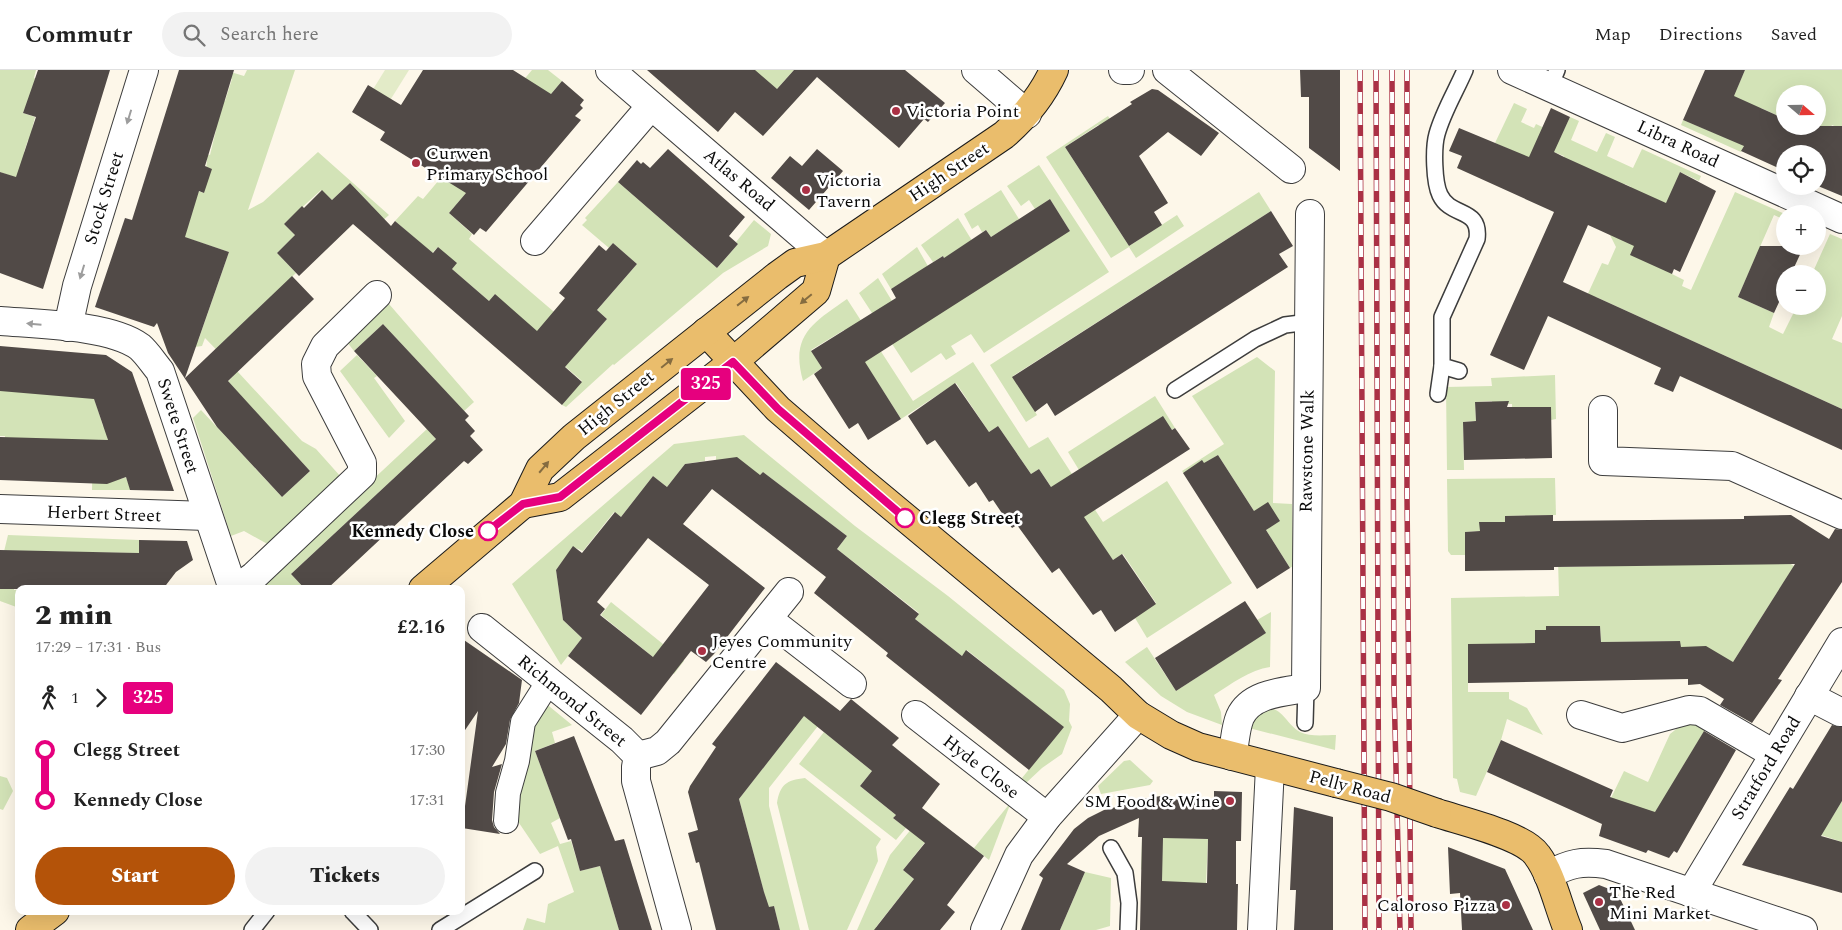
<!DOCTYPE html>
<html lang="en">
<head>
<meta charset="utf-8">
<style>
	:root { --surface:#fff; --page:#f2f2f2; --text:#222; --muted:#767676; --line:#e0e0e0; --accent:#b45309 }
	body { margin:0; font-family:Spectral,serif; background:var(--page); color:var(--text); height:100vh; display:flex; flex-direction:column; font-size:19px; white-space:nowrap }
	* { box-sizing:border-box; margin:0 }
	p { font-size:16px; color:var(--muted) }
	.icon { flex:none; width:28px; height:28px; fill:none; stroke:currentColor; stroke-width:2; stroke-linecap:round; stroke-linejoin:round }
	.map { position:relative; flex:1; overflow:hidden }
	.side { position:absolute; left:15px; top:515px; width:450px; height:330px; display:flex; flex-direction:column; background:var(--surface); border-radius:10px; box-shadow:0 5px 20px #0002 }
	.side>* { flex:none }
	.badge { padding:0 10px; border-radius:4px; font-size:18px; line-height:32px }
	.needle { width:32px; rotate:110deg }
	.controls { position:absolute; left:1776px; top:15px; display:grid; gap:10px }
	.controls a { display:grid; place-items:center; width:50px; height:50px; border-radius:50%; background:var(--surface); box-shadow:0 5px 20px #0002; font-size:25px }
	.map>.badge { position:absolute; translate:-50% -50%; box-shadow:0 0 0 2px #fff }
	.legs { display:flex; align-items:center; gap:8px; height:55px; padding:0 20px; font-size:16px }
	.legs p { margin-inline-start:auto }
	.overview { display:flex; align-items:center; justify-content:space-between; height:85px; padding:0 20px }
	h1 { font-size:28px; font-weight:800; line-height:38px }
	.button { display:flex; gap:10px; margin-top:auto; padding:10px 20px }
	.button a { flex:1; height:58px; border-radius:30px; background:var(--accent); color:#fff; font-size:20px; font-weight:800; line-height:58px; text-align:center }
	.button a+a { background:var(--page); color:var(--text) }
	ul { padding:0 20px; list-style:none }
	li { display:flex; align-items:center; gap:18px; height:50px; font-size:19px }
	li i { display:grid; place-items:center; width:8px; height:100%; margin:0 6px; background:currentColor }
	li i::after { content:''; width:12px; height:12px; margin:-6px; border:4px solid; border-radius:50%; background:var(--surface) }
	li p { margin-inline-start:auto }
	li:first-child i { background:linear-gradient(#0000 50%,currentColor 0) }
	li:last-child i { background:linear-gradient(currentColor 50%,#0000 0) }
	header { display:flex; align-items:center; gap:30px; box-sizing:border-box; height:70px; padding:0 25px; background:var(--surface); border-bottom:1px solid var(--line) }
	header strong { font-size:24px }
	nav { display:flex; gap:28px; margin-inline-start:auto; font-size:18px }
	.search { width:350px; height:45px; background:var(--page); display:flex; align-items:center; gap:12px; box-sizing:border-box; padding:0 18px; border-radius:28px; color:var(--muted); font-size:19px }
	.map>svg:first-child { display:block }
	.green { fill:#d3e3b7 }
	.pitch { fill:#e3ebc8 }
	.building { fill:#514a47; fill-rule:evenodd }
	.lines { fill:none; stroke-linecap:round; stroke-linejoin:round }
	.service-casing { stroke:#3d3d3d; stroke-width:18 }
	.pedestrian-casing { stroke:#3d3d3d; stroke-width:26 }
	.minor-casing { stroke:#3d3d3d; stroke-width:30 }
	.primary-casing { stroke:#1b1b1b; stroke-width:30 }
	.service { stroke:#fff; stroke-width:15 }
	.pedestrian { stroke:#fff; stroke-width:24 }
	.minor { stroke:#fff; stroke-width:28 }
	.primary { stroke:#eabd6c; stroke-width:28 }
	.rail-casing { stroke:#aa3145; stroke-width:5.5 }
	.rail { stroke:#fff; stroke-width:4; stroke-dasharray:11; stroke-linecap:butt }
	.primary-bridge-casing { stroke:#1b1b1b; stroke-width:30; stroke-linecap:butt }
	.primary-bridge { stroke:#eabd6c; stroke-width:28 }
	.oneway { fill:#9d9d9d }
	.oneway2 { fill:#856c40 }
	.line-1-casing { stroke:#fff; stroke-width:11 }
	.line-1 { stroke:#e6007e; stroke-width:8 }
	.poi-dot { fill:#aa3145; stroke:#fff; stroke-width:2 }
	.stop-1-dot { fill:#fff; stroke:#e6007e; stroke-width:2.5 }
	.labels { text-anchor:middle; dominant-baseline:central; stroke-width:5; stroke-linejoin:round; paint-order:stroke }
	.poi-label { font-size:18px; fill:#0a0a0a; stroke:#fff; text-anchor:start }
	.street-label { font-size:18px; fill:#0a0a0a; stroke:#fff }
	.stop-label { font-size:18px; font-weight:bold; fill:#0a0a0a; stroke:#fff; text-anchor:start }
</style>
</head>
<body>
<header>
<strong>Commutr</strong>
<div class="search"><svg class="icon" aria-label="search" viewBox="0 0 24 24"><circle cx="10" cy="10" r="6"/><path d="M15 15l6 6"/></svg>Search here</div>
<nav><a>Map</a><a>Directions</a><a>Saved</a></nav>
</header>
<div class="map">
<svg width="1842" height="860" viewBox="0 0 1842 860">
	<rect width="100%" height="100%" fill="#fdf7e9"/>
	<!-- green -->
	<g class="green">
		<polygon points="0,0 36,0 34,8 46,12 30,40 25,38 23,43 35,47 32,59 57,67 37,72 28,70 24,82 78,98 42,118 0,102"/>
		<polygon points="211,0 224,0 244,6 247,0 295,0 248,140 263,132 318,82 389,145 381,152 372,136 350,113 332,130 321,120 284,154 295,165 277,183 296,203 219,276 238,302 302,371 316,379 341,407 271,476 244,461 231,466 193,348 201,340 282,427 310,401 228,312 237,301 205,268 202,276 167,281 198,271 229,182 187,168 152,151 176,114 204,123 207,90 185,83 187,79 210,85 216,60 206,56 203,24 225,31 232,9"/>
		<polygon points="532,0 548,0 562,11 449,143 472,164 469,169 588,271 607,249 597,240 637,194 613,173 609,178 582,155 587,150 585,148 618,112 717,198 738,174 736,172 754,150 771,164 768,176 723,203 614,295 613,294 566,337 562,335 582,311 507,247 495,224 489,231 452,199 438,177 432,183 395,151 418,126 423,129"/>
		<polygon points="755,0 794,0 758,40"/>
		<polygon points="1745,0 1842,0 1842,59 1832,55 1826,67 1810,60 1812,56 1818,56 1818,24 1785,24 1785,49 1761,38 1741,82 1681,55 1683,50 1717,64"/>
		<path d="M 1514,33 L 1527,39 L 1521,52 L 1534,58 L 1536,54 L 1561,66 L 1570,47 L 1579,51 L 1571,70 L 1597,82 L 1606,63 L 1615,67 L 1607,86 L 1633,98 L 1642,79 L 1701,106 L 1699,111 L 1680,102 L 1672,204 L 1684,210 L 1682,216 L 1691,220 L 1735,122 L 1785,144 L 1785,150 L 1774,145 L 1738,227 L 1774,243 L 1769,257 L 1783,264 L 1797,236 L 1818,236 L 1818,204 L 1812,204 L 1830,164 L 1842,169 L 1842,246 L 1832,269 L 1842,273 L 1842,339 L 1596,227 L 1585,230 L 1602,193 L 1608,195 L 1616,177 L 1610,165 L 1631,117 L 1625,114 L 1619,127 C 1594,95 1597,101 1558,100 L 1564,86 L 1551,81 L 1545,95 L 1495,73 Z"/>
		<polygon points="1108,46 1115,57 1098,55 1065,77 1129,176 1177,145 1184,156 1136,188 1129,177 1111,188 1046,87"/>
		<polygon points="1039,95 1109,202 984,283 971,264 951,276 956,284 946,290 941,283 911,303 859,223 878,208 892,231 1070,161 1050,129 1035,139 1029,130 1021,136 1007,116"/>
		<polygon points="1001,120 1019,149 991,167 986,160 982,162 978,155 972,159 964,144"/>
		<polygon points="1259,122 1271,141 1013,306 1037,345 1026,352 990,295"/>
		<polygon points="958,148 976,177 949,195 943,186 933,192 921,175"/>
		<polygon points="917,177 933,205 906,222 901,213 891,219 882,204"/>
		<path d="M 847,229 L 913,331 L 973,292 L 1029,378 L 1048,367 L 1103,452 L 1167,411 L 1232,513 L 1147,568 L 1135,548 L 1156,533 L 1123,484 L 1113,490 L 1072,448 L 1039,399 L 1031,404 L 998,356 L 989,362 L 956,313 L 901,349 L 844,260 L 811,280 L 822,298 L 803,311 C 790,265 813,253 847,229 Z"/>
		<polygon points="389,234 474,332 464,341 383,254 354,281 347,272"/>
		<polygon points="357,285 377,306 374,308 405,351 389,368 340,301"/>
		<polygon points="1257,287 1275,301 1273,433 1292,434 1293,496 1290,498 1266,460 1279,451 1254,441 1218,385 1185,405 1182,401 1224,374 1192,326"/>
		<polygon points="1555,305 1556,349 1551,350 1551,337 1531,337 1512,351 1512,334 1503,334 1493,351 1492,331 1475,332 1476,351 1463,352 1464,400 1447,400 1446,317 1492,316 1491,308"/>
		<polygon points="87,306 103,356 117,352 107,367 121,409 126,407 130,418 142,420 92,420 93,370 4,378 5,366 0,366 0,321"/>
		<polygon points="1155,326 1175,358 1079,400 1068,382"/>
		<polygon points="427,359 436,369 291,504 305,519 270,519 263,512"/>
		<polygon points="744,365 855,456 948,526 1064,620 1070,634 1069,651 1072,657 1062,684 1042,698 1026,713 1022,708 1063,657 967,580 962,586 915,549 919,543 837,479 847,466 763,402 760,405 716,390 716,386 705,387 705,391 685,394 667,417 653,406 621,447 614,442 583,481 573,477 556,500 563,550 582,568 561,595 512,514 674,374"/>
		<polygon points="1555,408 1556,445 1505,446 1505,461 1480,452 1480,461 1465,462 1465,485 1451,485 1448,481 1447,409"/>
		<polygon points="1560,451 1561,497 1664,495 1779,487 1794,496 1733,592 1681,609 1680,571 1601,572 1600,556 1586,556 1586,572 1546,560 1535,560 1535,573 1468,575 1468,622 1509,622 1509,629 1527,638 1543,665 1507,649 1501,670 1476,726 1460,722 1457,709 1453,708 1451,528 1559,526 1557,453"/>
		<polygon points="8,465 139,470 139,483 16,481 14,520 19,520 19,538 0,531 0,498"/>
		<polygon points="611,532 684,591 674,604 601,545"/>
		<path d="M 1271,542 L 1270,597 C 1250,600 1231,614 1214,625 L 1221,642 L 1222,655 L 1187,642 L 1161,626 L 1125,592 L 1147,577 L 1176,621 L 1265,563 L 1257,550 Z"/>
		<polygon points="819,626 833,637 769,718 769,736 800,860 780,860 774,836 768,838 739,729"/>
		<polygon points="544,632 572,655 552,662 555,673 535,681 560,748 551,753 560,774 571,771 580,801 600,796 619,860 523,860 527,848 545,853 548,834 574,822 558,776 540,784 515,747 530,654"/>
		<path d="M 1265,638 C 1283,637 1286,654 1300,662 C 1310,667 1325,665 1336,665 L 1335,680 L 1249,658 L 1252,651 Z"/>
		<polygon points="1684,653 1709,653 1655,743 1611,728 1624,701 1648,712 1670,664"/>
		<polygon points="824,662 872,701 860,716 896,745 893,748 906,758 896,770 799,694"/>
		<polygon points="1130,690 1153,711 1150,715 1101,724 1098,716 1124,691"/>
		<polygon points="0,706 7,708 13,721 3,740 0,739"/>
		<path d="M 805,708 L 881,769 L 876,777 L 878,791 L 847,860 L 809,860 L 777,733 C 780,715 786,710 805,708 Z"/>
		<polygon points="1842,731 1842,772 1821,765"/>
		<polygon points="1011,732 989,790 974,778"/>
		<polygon points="926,741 941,752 903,800 914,809 876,857 879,860 857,860 890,785"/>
		<polygon points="1142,767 1208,769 1206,813 1200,813 1199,860 1141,799"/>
		<polygon points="1085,802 1111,808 1110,856 1096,860 1060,860"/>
	</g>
	<!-- pitch -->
	<polygon class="pitch" points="385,0 409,0 384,40 367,29"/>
	<!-- building -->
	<g class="building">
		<polygon points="38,0 110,0 43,219 0,203 0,102 16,107 36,47 23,43"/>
		<polygon points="179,0 234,0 205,96 212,99 204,123 199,121 185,167 229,182 185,308 292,206 314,229 228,311 310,401 282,427 217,357 168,283 157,253 154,257 95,237 125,148 132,150"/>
		<polygon points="423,0 513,0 551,24 562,11 584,30 580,35 583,38 575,46 581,50 486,162 480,158 474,165 449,143 466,123 380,70 385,62 352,42 368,15 401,35"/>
		<polygon points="647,0 755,0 777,19 794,0 905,0 945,33 928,52 924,49 899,78 817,7 763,66 735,42 718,62"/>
		<polygon points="1300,0 1340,0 1340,101 1309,78 1309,27 1301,27"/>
		<polygon points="1705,0 1745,0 1734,26 1785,49 1785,56 1801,56 1810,60 1811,56 1842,56 1842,126 1818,116 1818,84 1785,84 1785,101 1741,81 1744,76 1683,50"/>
		<polygon points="1152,19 1158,20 1219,63 1201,86 1168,62 1139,86 1168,133 1154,142 1162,155 1129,176 1065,77 1132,34 1130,32"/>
		<polygon points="1551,38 1570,47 1554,82 1564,87 1666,133 1680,102 1716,121 1680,202 1674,199 1672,204 1630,185 1634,176 1588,155 1563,212 1842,339 1842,380 1680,306 1673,322 1654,314 1661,298 1548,246 1524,300 1490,285 1554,142 1457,98 1462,86 1449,81 1459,58 1529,87"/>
		<polygon points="668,79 745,147 729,166 738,174 717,198 618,112 637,90 641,94 643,92 650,98"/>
		<polygon points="817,79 843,101 809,140 771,108 790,86 802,96"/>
		<polygon points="350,113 391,156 395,151 433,183 438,177 457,193 452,199 489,231 495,224 537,261 565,228 559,223 599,175 606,181 613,173 637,194 597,240 607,249 565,297 582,312 562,335 353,154 299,206 277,183 295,165 284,154 302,136 304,138 322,120 332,130"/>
		<polygon points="1050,129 1070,161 865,292 901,349 868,370 858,353 849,359 814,304 822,298 811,281 896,228 891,219 919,201 943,186 944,188 986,160 991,167"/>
		<polygon points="1271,141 1293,176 1279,184 1288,197 1055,346 1047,333 1035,342 1012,307"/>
		<polygon points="1760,176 1804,176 1791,204 1785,204 1785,219 1774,243 1738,227"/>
		<polygon points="383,254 469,346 465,350 475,361 470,366 483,380 468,394 464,391 327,519 305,519 291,504 436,369 354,281"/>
		<polygon points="0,276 106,285 132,302 174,421 130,420 126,407 107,414 0,410 0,367 108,370 94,329 0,321"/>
		<polygon points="955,313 989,362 998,356 1031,404 1039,399 1051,417 1163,346 1172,360 1175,358 1190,379 1084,447 1113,490 1122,484 1156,534 1115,562 1101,540 1093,545 1059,498 1052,503 1017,455 1012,458 993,430 989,432 976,412 969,417 935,370 927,375 908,346"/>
		<polygon points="1509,331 1507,337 1551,337 1552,388 1464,390 1463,352 1476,351 1475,332"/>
		<polygon points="1218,385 1254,441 1268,432 1280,451 1266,460 1290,498 1257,519 1183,403 1202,390 1204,393"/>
		<path d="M 737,387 L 760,405 L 763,402 L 847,466 L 837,479 L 919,544 L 915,549 L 962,586 L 966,580 L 1064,657 L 1029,700 L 886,586 L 888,583 L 814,523 L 826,507 L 712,419 L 683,454 L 765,518 L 714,584 L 706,592 L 691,581 L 641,645 L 568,586 L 582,568 L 563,550 L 556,500 L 573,476 L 582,483 L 615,442 L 621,447 L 653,406 L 667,417 L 685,394 ZM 648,468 L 709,515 L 653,587 L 600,545 L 605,539 L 597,532 Z"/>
		<polygon points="1553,445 1553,451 1744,449 1744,446 1791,445 1829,469 1835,459 1842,460 1842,512 1778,609 1782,610 1752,653 1720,635 1724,629 1700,614 1688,615 1688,609 1468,613 1468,574 1535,573 1535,560 1546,560 1546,556 1600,556 1601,572 1680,571 1681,577 1706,576 1733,592 1795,494 1554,497 1554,500 1465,501 1465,462 1480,461 1479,452 1505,452 1505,446"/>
		<polygon points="139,470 187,471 193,490 176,502 163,519 0,519 0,480 139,483"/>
		<polygon points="1245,531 1266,563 1176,621 1155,588"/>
		<polygon points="461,568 522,610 519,633 510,650 506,674 492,697 502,694 494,722 492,750 494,757 500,764 462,758 478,641 461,666"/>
		<polygon points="776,592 840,641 851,629 899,668 892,675 940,714 922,738 984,786 947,835 955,842 940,860 874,860 914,809 903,800 925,773 893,748 896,745 860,716 872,701 804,646 739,729 764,822 769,837 774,836 780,860 716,860 699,792 696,793 688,763 698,760 688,722 690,716 716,677 712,674"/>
		<polygon points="1832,655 1842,657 1842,731 1821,766 1842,772 1842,823 1742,795 1790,717 1793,719"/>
		<polygon points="1704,661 1736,680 1677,783 1674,781 1669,788 1648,780 1646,783 1599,766 1602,754 1487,702 1501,670 1613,720 1610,727 1655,742"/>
		<polygon points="574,666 615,771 624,769 652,860 619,860 600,796 580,801 571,769 568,770 535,681"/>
		<path d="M 1214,721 L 1242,722 L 1241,771 L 1236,771 L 1236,814 L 1238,814 L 1237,860 L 1140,860 L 1142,767 L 1138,767 L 1139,748 L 1099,766 L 1067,794 L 1085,802 L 1060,860 L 1021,860 L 1043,808 L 1039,805 L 1074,759 L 1088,748 L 1104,740 L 1140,731 L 1141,729 L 1161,726 L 1163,729 L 1214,731 ZM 1163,768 L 1208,769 L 1207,813 L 1162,811 Z"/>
		<polygon points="1294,737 1333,747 1333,860 1294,860 1296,820 1290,820"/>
		<polygon points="1448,777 1505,799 1533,860 1462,860 1460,823 1450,824"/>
		<polygon points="1599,815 1617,822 1635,860 1600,860 1583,823"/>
	</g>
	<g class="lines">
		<defs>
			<g id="service">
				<polyline points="1550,17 1557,0"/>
				<path d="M 1459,301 L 1442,296 L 1442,247 L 1477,169 C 1481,137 1451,148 1440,125 C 1434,113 1433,78 1437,64 C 1443,42 1456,21 1465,0"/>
				<polyline points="1175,320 1255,269 1285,255 1309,252"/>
				<polyline points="1438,324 1442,296"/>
				<polyline points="1305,653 1306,618"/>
				<polyline points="1111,778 1125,803 1129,833 1128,860"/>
				<polyline points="352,841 370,860"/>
				<polyline points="252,860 267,841"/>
				<polyline points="440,860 535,801"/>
			</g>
			<polyline id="pedestrian" points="506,751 508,723 517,691 523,652 549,611"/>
			<g id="minor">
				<polyline points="610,0 826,186"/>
				<polyline points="976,0 1027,44"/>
				<polyline points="1123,0 1130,0"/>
				<polyline points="1167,0 1291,99"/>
				<polyline points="1512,0 1842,149"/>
				<polyline points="535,171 651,36"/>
				<path d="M 0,251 C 37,254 111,255 140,277 C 147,283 154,294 160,301 L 233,519"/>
				<polyline points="68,257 77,216 144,0"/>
				<polyline points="1603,340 1603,391 1732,396 1842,445"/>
				<polyline points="0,439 207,446"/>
				<polyline points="236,519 254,506 362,404 362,393 317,306 316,294 325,276 377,225"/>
				<polyline points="768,549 852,614"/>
				<polyline points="482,558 622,670 638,686 636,697 636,711 677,860"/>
				<polyline points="1809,626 1840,642"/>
				<polyline points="916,645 1047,747"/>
				<polyline points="1581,645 1622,658 1689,640 1700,641 1774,684"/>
				<polyline points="638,686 657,681 668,672 789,522"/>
				<path d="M 1232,686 C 1235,674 1235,659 1240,647 C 1251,623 1284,622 1306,618 L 1310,144"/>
				<path d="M 1548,805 C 1570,793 1581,791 1606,794 L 1803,860"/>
				<polyline points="1691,823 1842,572"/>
				<polyline points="985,860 1019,785 1047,747 1138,645"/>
				<polyline points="1262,860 1270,697"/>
			</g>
			<g id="primary">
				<polyline points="706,262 778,339 859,409 1111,619 1138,645 1171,665 1198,677 1336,713"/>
				<polyline points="523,434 560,427 733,292 816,221 826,186"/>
				<path d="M 423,519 L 523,434 L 540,399 L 574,367 L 777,206 L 795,193 L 826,186 L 1004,65 C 1026,46 1042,26 1054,0"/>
				<path d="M 1437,743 C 1461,751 1523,765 1537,785 C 1552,805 1558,836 1568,860"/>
				<polyline points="30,860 55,841"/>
			</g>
		</defs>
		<!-- service casing -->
		<use href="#service" class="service-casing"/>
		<!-- pedestrian casing -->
		<use href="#pedestrian" class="pedestrian-casing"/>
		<!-- minor casing -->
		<use href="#minor" class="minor-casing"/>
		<!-- primary casing -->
		<use href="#primary" class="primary-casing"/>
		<!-- service -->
		<use href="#service" class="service"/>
		<!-- pedestrian -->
		<use href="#pedestrian" class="pedestrian"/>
		<!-- minor -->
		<use href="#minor" class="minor"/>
		<!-- primary -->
		<use href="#primary" class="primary"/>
		<defs>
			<g id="rail">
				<polyline points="1360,0 1365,860"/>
				<polyline points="1376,0 1379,860"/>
				<polyline points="1392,0 1394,617 1400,860"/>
				<polyline points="1407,0 1407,424 1411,860"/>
			</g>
		</defs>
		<!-- rail casing -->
		<use href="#rail" class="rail-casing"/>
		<!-- rail -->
		<use href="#rail" class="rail"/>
		<defs>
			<polyline id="primary-bridge" points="1336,713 1391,727 1437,743"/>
		</defs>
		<!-- primary-bridge casing -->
		<use href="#primary-bridge" class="primary-bridge-casing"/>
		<!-- primary-bridge -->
		<use href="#primary-bridge" class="primary-bridge"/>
	</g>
	<!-- one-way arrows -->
	<defs><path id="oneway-solid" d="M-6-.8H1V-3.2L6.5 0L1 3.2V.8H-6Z" transform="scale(1.25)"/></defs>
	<g class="oneway">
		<use href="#oneway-solid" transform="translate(129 47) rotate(107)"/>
		<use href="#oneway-solid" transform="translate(82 202) rotate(107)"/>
		<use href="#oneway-solid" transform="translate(34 254) rotate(-175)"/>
	</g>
	<g class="oneway2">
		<use href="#oneway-solid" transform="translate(806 229) rotate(140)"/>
		<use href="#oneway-solid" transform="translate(743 231) rotate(-38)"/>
		<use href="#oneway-solid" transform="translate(667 293) rotate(-39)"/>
		<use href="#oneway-solid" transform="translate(544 397) rotate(-50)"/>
	</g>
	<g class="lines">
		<defs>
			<polyline id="line-1" points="488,461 523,434 560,427 733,292 778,339 905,448"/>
		</defs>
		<!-- line-1 casing -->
		<use href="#line-1" class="line-1-casing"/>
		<!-- line-1 -->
		<use href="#line-1" class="line-1"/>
	</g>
	<!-- markers -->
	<g class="poi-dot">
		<circle cx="896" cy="41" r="5"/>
		<circle cx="416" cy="93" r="5"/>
		<circle cx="806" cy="120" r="5"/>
		<circle cx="702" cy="581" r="5"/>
		<circle cx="1230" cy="731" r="5"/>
		<circle cx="1599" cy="832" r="5"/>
		<circle cx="1506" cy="835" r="5"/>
	</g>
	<g class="stop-1-dot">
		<circle cx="905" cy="448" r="9"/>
		<circle cx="488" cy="461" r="9"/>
	</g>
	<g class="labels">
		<!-- poi labels -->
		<g class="poi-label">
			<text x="906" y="41">Victoria Point</text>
			<text x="426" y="83">Curwen<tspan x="426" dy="21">Primary School</tspan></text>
			<text x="816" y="110">Victoria<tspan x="816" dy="21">Tavern</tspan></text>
			<text x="712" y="571">Jeyes Community<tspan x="712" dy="21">Centre</tspan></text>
			<text x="1220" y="731" text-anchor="end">SM Food &amp; Wine</text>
			<text x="1609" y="822">The Red<tspan x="1609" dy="21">Mini Market</tspan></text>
			<text x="1496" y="835" text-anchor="end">Caloroso Pizza</text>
		</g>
		<!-- street labels -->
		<g class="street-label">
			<text transform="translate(1678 74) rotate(25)">Libra Road</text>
			<text transform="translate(949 102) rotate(-34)">High Street</text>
			<text transform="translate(739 110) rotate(40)">Atlas Road</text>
			<text transform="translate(104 128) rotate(-73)">Stock Street</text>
			<text transform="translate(616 333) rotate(-39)">High Street</text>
			<text transform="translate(178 356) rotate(72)">Swete Street</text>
			<text transform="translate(1307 381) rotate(-89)">Rawstone Walk</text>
			<text transform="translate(104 444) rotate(2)">Herbert Street</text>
			<text transform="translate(572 631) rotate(39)">Richmond Street</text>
			<text transform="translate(981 697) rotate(38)">Hyde Close</text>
			<text transform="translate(1766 698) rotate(-59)">Stratford Road</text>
			<text transform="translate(1350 717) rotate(15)">Pelly Road</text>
		</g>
		<!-- stop labels -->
		<g class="stop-label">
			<text x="919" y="448">Clegg Street</text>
			<text x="474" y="461" text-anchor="end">Kennedy Close</text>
		</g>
	</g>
</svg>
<div class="controls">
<a><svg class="needle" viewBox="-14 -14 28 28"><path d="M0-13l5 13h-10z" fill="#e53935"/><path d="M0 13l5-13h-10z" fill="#767676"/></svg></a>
<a><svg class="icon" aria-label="locate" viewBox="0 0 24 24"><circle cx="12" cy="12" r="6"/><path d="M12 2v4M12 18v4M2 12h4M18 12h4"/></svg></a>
<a>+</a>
<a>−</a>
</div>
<b class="badge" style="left:706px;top:314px;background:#e6007e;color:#fff">325</b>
<section class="side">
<div class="overview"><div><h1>2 min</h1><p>17:29 – 17:31 · Bus</p></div><b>£2.16</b></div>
<div class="legs"><svg class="icon" aria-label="walk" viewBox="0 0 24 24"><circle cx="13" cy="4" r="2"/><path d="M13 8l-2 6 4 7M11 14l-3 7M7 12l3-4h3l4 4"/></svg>1<svg class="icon" aria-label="forward" viewBox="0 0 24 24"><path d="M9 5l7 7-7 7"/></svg><b class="badge" style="background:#e6007e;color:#fff">325</b></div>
<ul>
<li><i style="color:#e6007e"></i><b>Clegg Street</b><p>17:30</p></li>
<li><i style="color:#e6007e"></i><b>Kennedy Close</b><p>17:31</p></li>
</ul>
<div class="button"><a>Start</a><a>Tickets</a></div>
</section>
</div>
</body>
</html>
